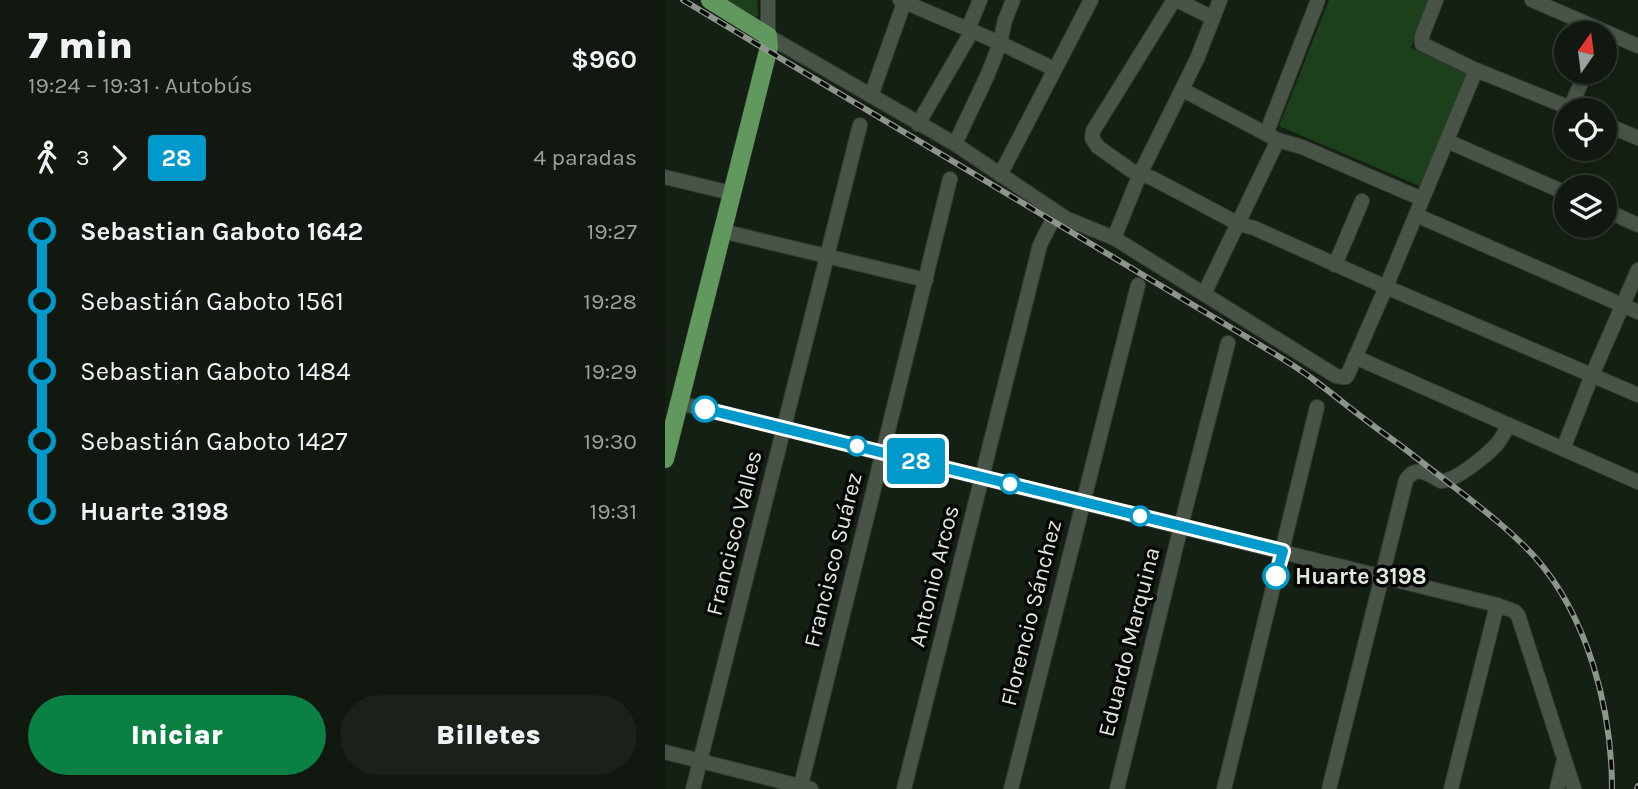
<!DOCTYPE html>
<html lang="es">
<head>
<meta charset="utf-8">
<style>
	:root { --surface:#10180f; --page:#192118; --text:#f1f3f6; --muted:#9ca09e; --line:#30372f; --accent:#0b8043 }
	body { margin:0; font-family:Karla,sans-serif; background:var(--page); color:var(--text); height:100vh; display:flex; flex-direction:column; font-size:26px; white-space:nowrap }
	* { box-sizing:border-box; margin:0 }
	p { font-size:23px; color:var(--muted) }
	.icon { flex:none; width:38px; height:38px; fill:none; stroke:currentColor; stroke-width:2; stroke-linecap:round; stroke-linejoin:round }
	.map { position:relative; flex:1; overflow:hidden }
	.drawer { display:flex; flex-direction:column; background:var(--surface); width:665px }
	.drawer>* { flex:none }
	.badge { padding:0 14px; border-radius:5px; font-size:24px; line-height:46px }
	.needle { width:46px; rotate:14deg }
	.controls { position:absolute; left:889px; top:21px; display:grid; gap:14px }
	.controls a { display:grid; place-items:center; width:63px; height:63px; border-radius:50%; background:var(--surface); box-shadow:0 4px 10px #0003,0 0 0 2px var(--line); font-size:35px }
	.map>.badge { position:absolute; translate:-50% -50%; box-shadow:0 0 0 4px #fff }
	.legs { display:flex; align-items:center; gap:10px; height:77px; padding:0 28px; font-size:23px }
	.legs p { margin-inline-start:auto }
	.summary { display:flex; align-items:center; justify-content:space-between; height:119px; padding:0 28px }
	h1 { font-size:38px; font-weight:800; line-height:52px }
	.button { display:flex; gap:14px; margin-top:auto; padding:14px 28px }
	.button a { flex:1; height:80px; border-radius:42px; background:var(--accent); color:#fff; font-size:28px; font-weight:800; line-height:80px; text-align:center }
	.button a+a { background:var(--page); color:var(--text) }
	ul { padding:0 28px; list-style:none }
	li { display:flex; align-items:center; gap:24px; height:70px; font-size:26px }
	li i { display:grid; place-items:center; width:10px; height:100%; margin:0 9px; background:currentColor }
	li i::after { content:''; width:18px; height:18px; margin:-9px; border:5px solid; border-radius:50%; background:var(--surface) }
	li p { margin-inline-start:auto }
	li:first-child i { background:linear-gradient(#0000 50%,currentColor 0) }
	li:last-child i { background:linear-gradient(currentColor 50%,#0000 0) }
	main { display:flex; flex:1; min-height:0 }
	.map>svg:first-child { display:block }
	.green { fill:#1c411a }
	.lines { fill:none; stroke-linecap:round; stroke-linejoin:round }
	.minor-casing { stroke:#343a33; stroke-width:16 }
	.major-casing { stroke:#343a33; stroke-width:19 }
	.minor { stroke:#485447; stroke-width:14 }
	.major { stroke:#61985e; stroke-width:18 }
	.rail-casing { stroke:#8d958c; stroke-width:6 }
	.rail { stroke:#050804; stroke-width:3.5; stroke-dasharray:10; stroke-linecap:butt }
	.line-1-casing { stroke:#fff; stroke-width:16 }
	.line-1 { stroke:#0099cb; stroke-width:10 }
	.stop-1-dot { fill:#fff; stroke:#0099cb; stroke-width:3.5 }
	.labels { text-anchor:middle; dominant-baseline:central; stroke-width:7; stroke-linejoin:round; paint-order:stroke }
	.street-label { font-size:23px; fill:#e1e8e0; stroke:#050804 }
	.stop-label { font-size:23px; font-weight:bold; fill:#e1e8e0; stroke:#050804; text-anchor:start }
</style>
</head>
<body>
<main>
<section class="drawer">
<div class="summary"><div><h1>7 min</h1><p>19:24 – 19:31 · Autobús</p></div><b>$960</b></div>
<div class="legs"><svg class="icon" aria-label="walk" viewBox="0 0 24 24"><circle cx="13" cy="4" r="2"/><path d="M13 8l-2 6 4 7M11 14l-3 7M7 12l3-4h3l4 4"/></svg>3<svg class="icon" aria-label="forward" viewBox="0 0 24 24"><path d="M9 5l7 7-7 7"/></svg><b class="badge" style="background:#0099cb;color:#fff">28</b><p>4 paradas</p></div>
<ul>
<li><i style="color:#0099cb"></i><b>Sebastian Gaboto 1642</b><p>19:27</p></li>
<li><i style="color:#0099cb"></i><span>Sebastián Gaboto 1561</span><p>19:28</p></li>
<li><i style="color:#0099cb"></i><span>Sebastian Gaboto 1484</span><p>19:29</p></li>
<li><i style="color:#0099cb"></i><span>Sebastián Gaboto 1427</span><p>19:30</p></li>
<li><i style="color:#0099cb"></i><b>Huarte 3198</b><p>19:31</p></li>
</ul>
<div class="button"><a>Iniciar</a><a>Billetes</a></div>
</section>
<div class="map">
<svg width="973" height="789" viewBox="0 0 973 789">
	<rect width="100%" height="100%" fill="#152014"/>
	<!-- green -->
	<g class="green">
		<polygon points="57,0 92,0 93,16 87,19"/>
		<polygon points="664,0 765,0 746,48 802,73 757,187 614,126"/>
	</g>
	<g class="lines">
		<defs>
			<g id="minor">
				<polyline points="103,0 103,36 290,144 402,219 449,238 671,376 676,377 681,377 683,374 721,287 811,70"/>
				<polyline points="235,0 335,43 389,69"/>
				<polyline points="509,0 428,131 427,138 433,147 467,171 487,178 574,224 589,228 721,287 973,395"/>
				<polyline points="512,0 548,18"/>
				<polyline points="771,0 757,36 757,44 811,70 910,110"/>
				<polyline points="867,0 973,46"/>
				<polyline points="303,29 315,0"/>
				<polyline points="518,90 613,140 637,147 757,199"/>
				<polyline points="206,96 240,0"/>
				<polyline points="905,108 921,72"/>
				<polyline points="253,124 307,31"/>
				<polyline points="940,124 973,138"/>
				<polyline points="601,134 653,0"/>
				<polyline points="782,141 901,193"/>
				<polyline points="290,144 323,74 335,43 340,20 348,0"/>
				<polyline points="335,175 426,0"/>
				<polyline points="0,177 66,193"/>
				<polyline points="940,210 973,225"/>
				<polyline points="751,215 973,312"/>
				<polyline points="57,231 261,280"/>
				<polyline points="449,238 475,174 532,59 555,0"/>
				<polyline points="670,265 697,201"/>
				<polyline points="539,294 613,140"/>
				<polyline points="690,357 973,482"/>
				<polyline points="14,403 832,605 849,611 853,615 909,789"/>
				<polyline points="898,449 927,375 973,270"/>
				<polyline points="0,752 146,789"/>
				<polyline points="28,789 195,125"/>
				<polyline points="135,789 285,179"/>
				<polyline points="239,789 375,245 391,213"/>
				<polyline points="346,789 473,285"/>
				<polyline points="452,789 516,526 563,343"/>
				<polyline points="559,789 652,407"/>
				<path d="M 664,789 L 741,480 C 751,464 763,474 776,481 C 791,481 822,455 832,444 C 837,438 840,431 844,425"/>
				<polyline points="786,789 832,605"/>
				<polyline points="892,789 899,760"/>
			</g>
			<polyline id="major" points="0,459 104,47 103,36 45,0"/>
		</defs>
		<!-- minor casing -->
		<use href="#minor" class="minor-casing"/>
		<!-- major casing -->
		<use href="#major" class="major-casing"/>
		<!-- minor -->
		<use href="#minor" class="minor"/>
		<!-- major -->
		<use href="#major" class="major"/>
		<defs>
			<g id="rail">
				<path d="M 18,0 L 595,345 C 613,356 632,367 649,380 C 673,398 696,417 721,435 C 741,449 760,465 780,480 C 811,504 842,527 869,556 C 923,616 947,710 947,789"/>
				<polyline points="972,789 973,786"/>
			</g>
		</defs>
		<!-- rail casing -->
		<use href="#rail" class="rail-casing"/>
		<!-- rail -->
		<use href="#rail" class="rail"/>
	</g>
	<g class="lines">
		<defs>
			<polyline id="line-1" points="40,409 618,551 611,576"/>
		</defs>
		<!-- line-1 casing -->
		<use href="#line-1" class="line-1-casing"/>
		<!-- line-1 -->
		<use href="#line-1" class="line-1"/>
	</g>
	<!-- markers -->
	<g class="stop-1-dot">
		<circle cx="40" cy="409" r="12"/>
		<circle cx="192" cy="446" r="9"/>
		<circle cx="345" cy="484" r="9"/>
		<circle cx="475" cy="516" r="9"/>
		<circle cx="611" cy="576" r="12"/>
	</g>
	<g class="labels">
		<!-- street labels -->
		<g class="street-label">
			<text transform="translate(69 533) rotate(-76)">Francisco Valles</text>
			<text transform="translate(168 560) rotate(-76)">Francisco Suárez</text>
			<text transform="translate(269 576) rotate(-76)">Antonio Arcos</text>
			<text transform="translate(366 613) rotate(-76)">Florencio Sánchez</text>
			<text transform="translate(464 642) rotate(-76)">Eduardo Marquina</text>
		</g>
		<!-- stop labels -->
		<g class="stop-label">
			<text x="630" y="576">Huarte 3198</text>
		</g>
	</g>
</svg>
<div class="controls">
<a><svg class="needle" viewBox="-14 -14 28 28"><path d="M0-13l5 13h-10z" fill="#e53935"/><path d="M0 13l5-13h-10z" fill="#9ca09e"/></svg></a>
<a><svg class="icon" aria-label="locate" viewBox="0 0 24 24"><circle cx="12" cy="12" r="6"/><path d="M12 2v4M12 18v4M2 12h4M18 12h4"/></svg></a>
<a><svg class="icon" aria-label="layers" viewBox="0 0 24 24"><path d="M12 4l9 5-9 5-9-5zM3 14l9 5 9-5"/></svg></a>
</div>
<b class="badge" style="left:251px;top:461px;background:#0099cb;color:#fff">28</b>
</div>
</main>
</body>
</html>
